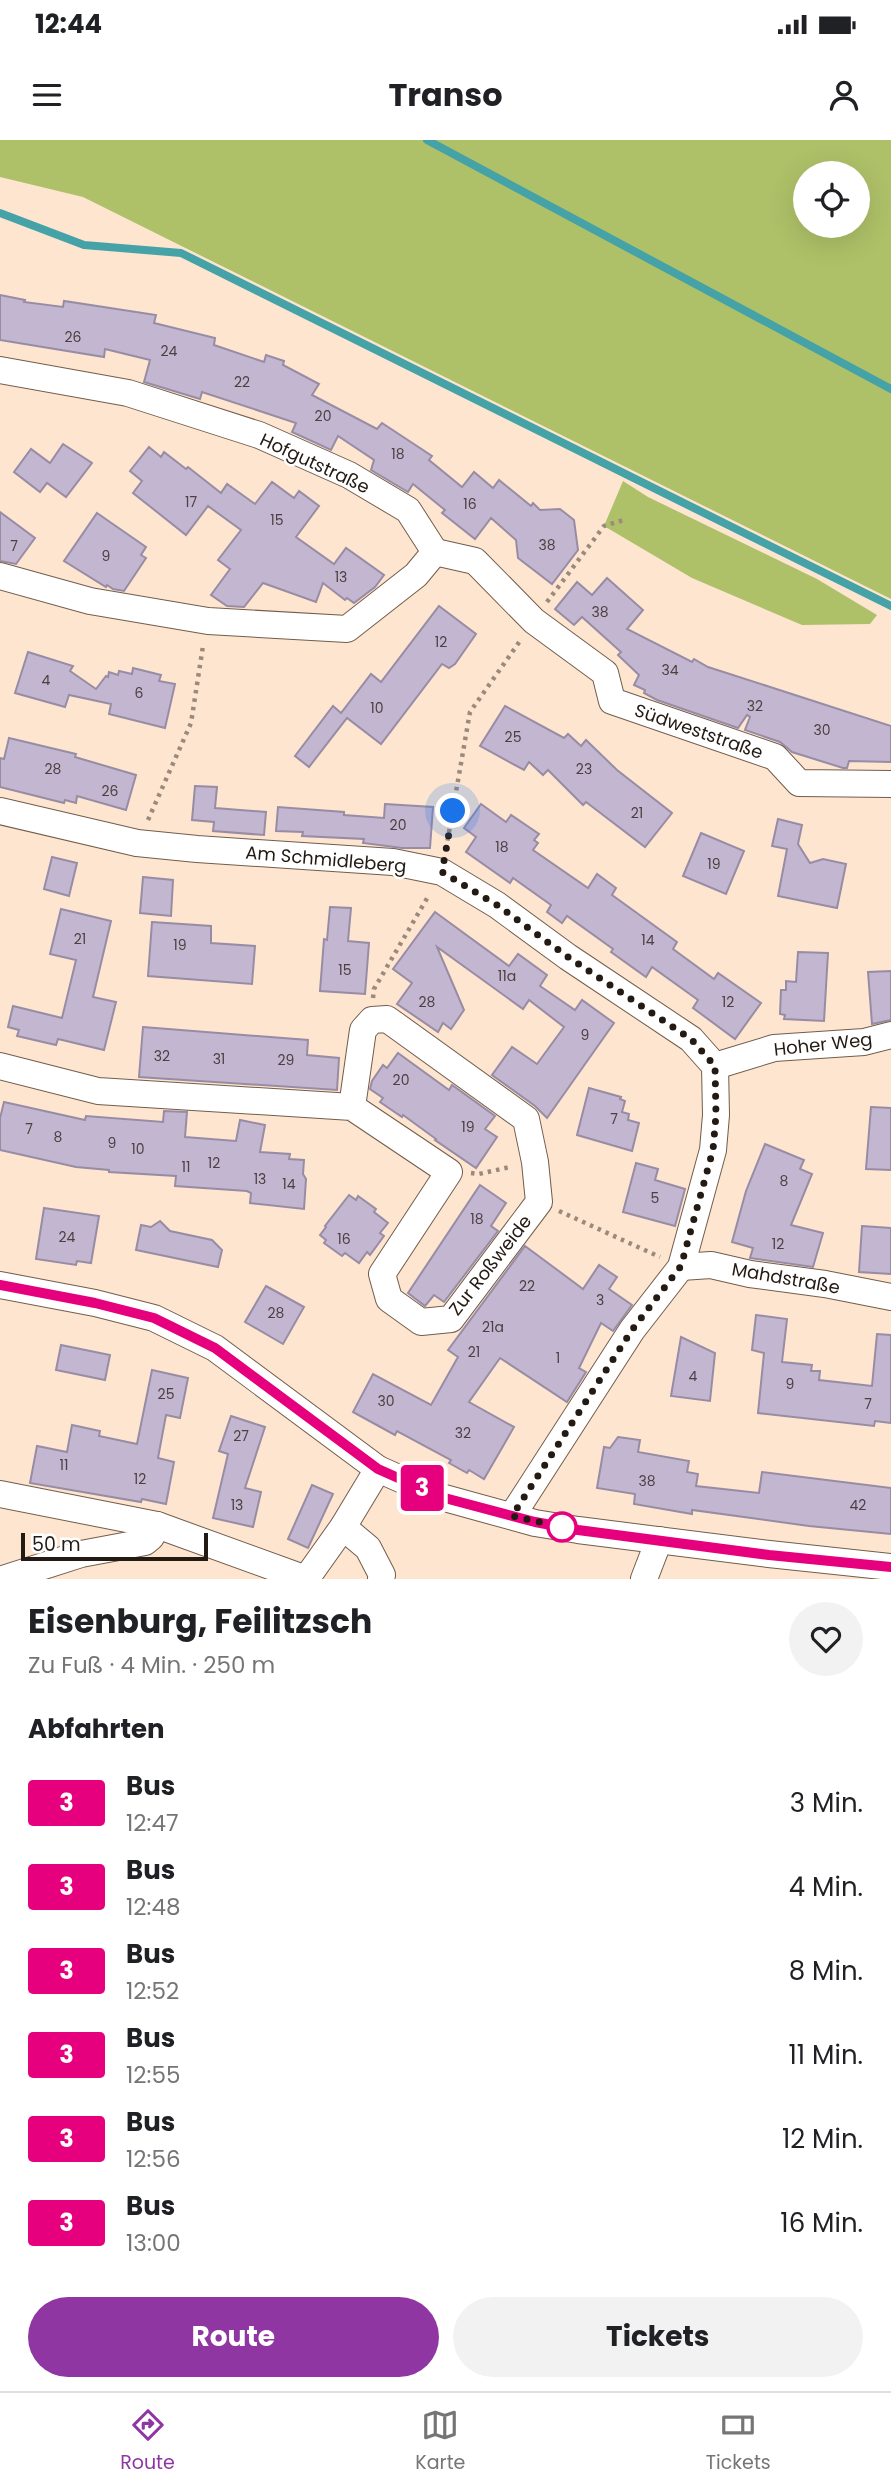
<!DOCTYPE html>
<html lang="de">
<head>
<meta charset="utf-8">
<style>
	:root { --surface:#fff; --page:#f2f2f2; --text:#202124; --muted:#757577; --line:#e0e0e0; --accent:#9036a2 }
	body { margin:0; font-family:Poppins,sans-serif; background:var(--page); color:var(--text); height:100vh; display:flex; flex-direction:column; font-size:26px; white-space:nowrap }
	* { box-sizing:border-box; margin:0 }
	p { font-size:23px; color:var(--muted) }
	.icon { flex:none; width:38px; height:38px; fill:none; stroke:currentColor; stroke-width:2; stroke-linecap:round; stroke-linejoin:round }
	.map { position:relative; height:1439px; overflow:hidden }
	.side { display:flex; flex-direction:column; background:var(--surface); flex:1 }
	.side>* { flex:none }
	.badge { padding:0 14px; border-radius:5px; font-size:24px; line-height:46px }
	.tools { position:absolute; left:793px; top:21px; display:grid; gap:14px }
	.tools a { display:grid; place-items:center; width:77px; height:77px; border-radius:50%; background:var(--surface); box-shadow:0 7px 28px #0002; font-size:35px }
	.scale { position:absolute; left:21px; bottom:18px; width:187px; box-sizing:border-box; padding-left:7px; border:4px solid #231a13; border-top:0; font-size:19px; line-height:24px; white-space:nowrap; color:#231a13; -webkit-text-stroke:5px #fff; paint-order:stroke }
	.you { position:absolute; width:35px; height:35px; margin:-18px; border:5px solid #fff; border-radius:50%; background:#1a73e8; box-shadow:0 0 0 10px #1a73e833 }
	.map>.badge { position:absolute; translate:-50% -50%; box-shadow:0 0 0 4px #fff }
	h2 { padding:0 28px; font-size:26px; line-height:63px }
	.round { display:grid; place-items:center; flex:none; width:74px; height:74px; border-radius:37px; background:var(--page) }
	.summary { display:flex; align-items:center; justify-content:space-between; height:119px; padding:0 28px }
	h1 { font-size:33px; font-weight:700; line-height:52px }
	.button { display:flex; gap:14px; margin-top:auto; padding:14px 28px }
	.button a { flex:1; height:80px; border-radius:42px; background:var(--accent); color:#fff; font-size:28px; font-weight:700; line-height:80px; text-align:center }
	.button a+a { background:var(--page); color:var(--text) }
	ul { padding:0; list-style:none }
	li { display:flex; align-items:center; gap:21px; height:84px; padding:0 28px }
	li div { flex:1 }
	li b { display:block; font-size:26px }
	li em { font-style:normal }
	li .badge { min-width:77px; font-weight:700; text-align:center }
	.status { display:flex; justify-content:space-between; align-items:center; height:49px; padding:0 35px; background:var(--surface); direction:ltr }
	.status svg { height:19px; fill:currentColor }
	header { display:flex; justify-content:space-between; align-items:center; height:91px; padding:0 28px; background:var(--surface); font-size:32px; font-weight:700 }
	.tabs { display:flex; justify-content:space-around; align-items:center; height:98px; border-top:2px solid var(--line); background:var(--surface); font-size:19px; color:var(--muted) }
	.tabs a { display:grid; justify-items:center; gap:4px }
	.tabs .active { color:var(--accent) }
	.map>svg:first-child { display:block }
	.green { fill:#aec168; fill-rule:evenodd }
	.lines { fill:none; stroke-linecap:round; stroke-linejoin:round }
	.stream { stroke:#45a2a7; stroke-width:8 }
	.building { fill:#c3b6d0; stroke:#988ca5; stroke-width:2 }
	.minor-casing { stroke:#725d4c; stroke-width:28 }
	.path { stroke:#9b8a7b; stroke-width:4.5; stroke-dasharray:3.5 5; stroke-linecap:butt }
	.minor { stroke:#fff; stroke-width:26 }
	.line-casing { stroke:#fff; stroke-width:16 }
	.line { stroke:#e6007e; stroke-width:10 }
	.walk { stroke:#231a13; stroke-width:7; stroke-dasharray:0 12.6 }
	.stop-dot { fill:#fff; stroke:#e6007e; stroke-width:3.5 }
	.labels { text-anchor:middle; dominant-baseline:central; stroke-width:5; stroke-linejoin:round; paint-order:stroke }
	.number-label { font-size:14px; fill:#4b4142 }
	.street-label { font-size:18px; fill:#231a13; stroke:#fff }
</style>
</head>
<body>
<div class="status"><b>12:44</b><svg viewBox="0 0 49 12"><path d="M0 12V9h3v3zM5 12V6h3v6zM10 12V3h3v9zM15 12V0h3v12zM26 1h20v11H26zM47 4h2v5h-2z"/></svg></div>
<header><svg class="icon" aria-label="menu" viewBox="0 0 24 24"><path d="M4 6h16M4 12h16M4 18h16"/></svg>Transo<svg class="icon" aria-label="person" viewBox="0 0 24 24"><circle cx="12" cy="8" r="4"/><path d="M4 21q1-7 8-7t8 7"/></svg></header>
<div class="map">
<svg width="891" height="1439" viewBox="0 0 891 1439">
	<rect width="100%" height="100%" fill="#fde5d0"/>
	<!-- green -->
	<g class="green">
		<path d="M 0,0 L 891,0 L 891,459 L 83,57 L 0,37 ZM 858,33 L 858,86 L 805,86 L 805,33 Z"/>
		<polygon points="623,341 648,357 817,439 877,475 870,484 802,485 692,438 604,386"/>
	</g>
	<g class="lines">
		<!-- stream -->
		<g class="stream">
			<polyline points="427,0 891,249"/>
			<polyline points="0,73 84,105 181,113 891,466"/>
		</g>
	</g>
	<!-- building -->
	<g class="building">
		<polygon points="0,155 25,160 24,162 63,167 64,161 156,175 154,183 215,198 214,205 264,222 266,215 284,221 283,225 319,244 312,255 377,289 382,283 432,316 429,320 462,347 474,332 493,348 499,340 531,366 533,363 540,370 560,369 574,380 578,410 552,444 518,418 516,400 491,378 475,399 442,373 445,370 413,344 408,352 371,330 374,320 338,296 331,310 292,292 296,283 202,252 200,259 144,242 150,220 105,209 104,217 0,200"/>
		<polygon points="63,304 92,323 66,357 47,343 40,352 14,332 31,309 50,323"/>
		<polygon points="149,307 161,317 164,312 186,329 188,327 221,353 227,344 255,364 272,342 294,358 299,351 319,366 296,397 334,424 346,408 384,435 375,447 354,463 347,458 345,460 323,443 316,462 263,443 244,467 227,466 211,455 230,429 218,420 241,390 208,366 186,395 133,353 142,341 130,331"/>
		<polygon points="0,372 35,398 16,424 0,421"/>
		<polygon points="97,373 146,407 141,415 146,418 124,451 113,449 107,445 106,447 64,421"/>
		<polygon points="607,438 643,470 627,489 692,522 694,519 708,527 891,586 891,622 849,621 847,628 843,628 792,612 780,602 745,590 750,577 747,575 738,588 657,560 644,553 645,550 634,545 639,535 618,515 621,512 582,477 574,485 555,469 577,442 592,455"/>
		<polygon points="439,466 476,494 455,524 449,528 442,524 381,604 347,578 309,627 295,616 333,566 341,573 371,534 381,542"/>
		<polygon points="28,512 73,526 70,531 96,549 106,536 108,537 109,532 118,535 119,531 132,534 133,528 161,535 159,541 175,544 165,588 109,574 111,564 69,555 65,567 15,553"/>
		<polygon points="505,566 564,598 568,594 581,606 586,600 617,630 672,673 645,707 586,662 583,665 548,630 543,635 529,622 524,630 480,606"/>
		<polygon points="9,598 76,614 75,617 136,635 126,670 77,656 76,663 65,660 64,663 0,647 0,618 4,619"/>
		<polygon points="195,646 217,647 215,668 266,672 264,695 213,691 214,682 192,680"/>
		<polygon points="385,664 433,667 430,708 402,708 363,703 364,699 302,696 303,692 276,691 278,667 344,672 344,675 384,678"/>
		<polygon points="481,664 506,682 511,675 539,694 534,700 538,703 533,710 588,748 597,734 616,748 612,755 677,802 673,809 714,839 718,833 761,863 735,899 693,868 698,860 652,827 646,837 611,812 613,809 567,776 562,783 547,772 551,765 513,738 510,743 466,712 476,697 464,688"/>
		<polygon points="778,679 802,685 798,704 810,723 823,719 846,724 837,768 778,756 787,709 772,706"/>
		<polygon points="701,693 744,711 726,754 683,736"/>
		<polygon points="52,717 77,723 69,756 44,749"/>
		<polygon points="143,737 173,740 171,776 140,773"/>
		<polygon points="330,767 351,768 348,801 369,803 365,854 320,851 324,799 327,800"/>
		<polygon points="61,769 111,781 93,857 116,862 104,910 58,899 56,905 17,896 19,890 8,887 13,866 62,878 76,820 50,814"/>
		<polygon points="435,772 509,826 518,814 547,835 540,846 575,870 582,860 614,883 547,978 535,966 492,935 512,907 537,924 564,887 529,860 523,869 437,807 464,870 451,889 443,883 438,892 397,864 412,843 393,829"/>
		<polygon points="152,782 211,786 211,803 255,806 252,844 148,836"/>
		<polygon points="798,812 828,813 824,881 784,879 785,875 780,874 781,850 786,850 786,841 796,842"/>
		<polygon points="891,831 891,880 872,884 868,832"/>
		<polygon points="143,887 308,900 307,915 339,918 337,950 139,937"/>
		<polygon points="398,913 449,950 452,945 495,976 485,989 497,997 476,1028 435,1000 436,999 403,975 402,977 380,962 383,958 370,949 372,941 383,925 387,928"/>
		<polygon points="589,948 621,957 620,959 625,961 622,972 629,974 628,980 639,983 632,1011 577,995"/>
		<polygon points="4,962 85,980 86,976 163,982 164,971 187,972 185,997 236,1001 240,980 265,985 260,1012 290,1014 289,1019 304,1020 303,1034 306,1039 304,1069 250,1063 251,1053 247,1051 175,1046 176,1036 109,1032 109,1030 76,1027 0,1010 0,978"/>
		<polygon points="871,967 891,968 891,1030 866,1029"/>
		<polygon points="765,1004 804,1020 800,1029 812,1034 791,1085 823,1093 813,1127 750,1118 753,1108 732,1102 746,1051"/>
		<polygon points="636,1023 658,1029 655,1040 685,1049 675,1086 623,1072"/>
		<polygon points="480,1045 506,1063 491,1086 498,1091 444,1162 434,1155 425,1166 408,1153"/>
		<polygon points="349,1055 356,1060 358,1056 376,1069 374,1072 388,1083 380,1093 384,1096 370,1115 367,1112 359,1123 345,1113 342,1116 324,1103 326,1100 320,1095 326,1087 325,1086"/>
		<polygon points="44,1068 99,1076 91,1123 77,1121 76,1125 36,1119"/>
		<polygon points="160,1081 170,1091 212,1100 222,1110 218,1127 136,1110 141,1085 151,1087"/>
		<polygon points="862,1086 891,1088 891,1134 859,1132"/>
		<polygon points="525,1106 583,1149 599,1125 617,1137 609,1149 632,1165 613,1191 601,1183 579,1228 586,1232 567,1262 500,1218 469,1262 514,1287 484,1339 469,1330 467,1333 449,1323 451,1320 397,1291 395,1295 353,1272 373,1234 431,1265 458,1217 448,1210"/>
		<polygon points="266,1146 304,1167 283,1204 245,1182"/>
		<polygon points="756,1175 787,1179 782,1222 812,1225 811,1231 820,1231 819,1240 872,1246 877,1194 891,1195 891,1283 875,1281 874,1286 758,1273 764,1213 752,1210"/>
		<polygon points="681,1197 715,1213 710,1261 671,1256"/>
		<polygon points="61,1205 110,1215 105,1240 56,1230"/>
		<polygon points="152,1230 188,1238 180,1278 166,1275 158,1318 174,1322 166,1364 142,1359 141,1362 30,1343 37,1306 67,1312 72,1285 100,1291 99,1296 137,1304"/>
		<polygon points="231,1276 265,1287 245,1348 261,1352 253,1387 213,1378 228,1314 219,1311"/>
		<polygon points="618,1297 640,1300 638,1312 689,1321 687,1332 698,1334 696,1346 759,1353 762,1332 891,1348 891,1394 809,1386 692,1370 692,1374 634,1364 635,1354 597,1348 604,1307 610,1308"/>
		<polygon points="312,1345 333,1354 308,1408 288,1399"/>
	</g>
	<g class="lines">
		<defs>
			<g id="minor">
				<polyline points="0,230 128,253 259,295 349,335 408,370 435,412"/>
				<polyline points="435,412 475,421 534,481 605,533 612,561 775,617 799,643 891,644"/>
				<polyline points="0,436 90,461 208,481 347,489 416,435 435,412"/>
				<polyline points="0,671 137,703 197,709 393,722 442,732 497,765 568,817 691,899 715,926 716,975 713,1010 681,1127 632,1190 512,1376"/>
				<polyline points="0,926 98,951 352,967 449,1032 382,1134 389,1159 421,1182 451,1179 539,1062 535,1022 526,979 387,879 372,880 363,890 352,967"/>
				<polyline points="715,926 774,908 864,902 891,895"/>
				<polyline points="681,1127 711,1125 750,1134 825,1144 891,1157"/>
				<polyline points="0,1145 95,1163 154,1178 215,1208 378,1329 441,1357 535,1383 578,1390 769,1414 891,1427"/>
				<polyline points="0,1354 157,1385 306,1439"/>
				<polyline points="343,1387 368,1408 382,1435 381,1439"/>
				<polyline points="3,1439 81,1414 145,1402 151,1397 157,1385"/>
				<polyline points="306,1439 343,1387 378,1329"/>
				<polyline points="644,1439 659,1400"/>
			</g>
		</defs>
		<!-- minor casing -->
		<use href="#minor" class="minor-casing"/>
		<!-- path -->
		<g class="path">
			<polyline points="547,462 604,386 627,379"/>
			<polyline points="148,680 191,583 203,506"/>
			<polyline points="446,709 470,572 520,501"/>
			<polyline points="373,858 374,849 429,755"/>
			<polyline points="471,1033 479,1034 510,1027"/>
			<polyline points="559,1071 660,1117"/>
		</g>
		<!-- minor -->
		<use href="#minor" class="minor"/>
	</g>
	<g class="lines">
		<defs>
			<polyline id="line" points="0,1145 95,1163 154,1178 215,1208 378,1329 441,1357 535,1382 578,1390 769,1415 891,1427"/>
		</defs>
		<!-- line casing -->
		<use href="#line" class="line-casing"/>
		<!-- line -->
		<use href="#line" class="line"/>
		<!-- walk -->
		<polyline class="walk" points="453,671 442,732 497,765 568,817 691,899 715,926 716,975 713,1010 681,1126 632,1190 512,1376 562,1387"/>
	</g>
	<!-- markers -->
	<circle class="stop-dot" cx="562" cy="1387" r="14"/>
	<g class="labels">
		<!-- number labels -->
		<g class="number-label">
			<text x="73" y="197">26</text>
			<text x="169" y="211">24</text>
			<text x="242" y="242">22</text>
			<text x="323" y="276">20</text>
			<text x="398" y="314">18</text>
			<text x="191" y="362">17</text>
			<text x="470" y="364">16</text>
			<text x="277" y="380">15</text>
			<text x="547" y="405">38</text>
			<text x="14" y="406">7</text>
			<text x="106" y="416">9</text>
			<text x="341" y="437">13</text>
			<text x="600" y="472">38</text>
			<text x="441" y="502">12</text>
			<text x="670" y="530">34</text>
			<text x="46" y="540">4</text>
			<text x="139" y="553">6</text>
			<text x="755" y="566">32</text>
			<text x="377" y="568">10</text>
			<text x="822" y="590">30</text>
			<text x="513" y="597">25</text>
			<text x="53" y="629">28</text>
			<text x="584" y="629">23</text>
			<text x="110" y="651">26</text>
			<text x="637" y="673">21</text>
			<text x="398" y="685">20</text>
			<text x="502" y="707">18</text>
			<text x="714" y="724">19</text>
			<text x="80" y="799">21</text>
			<text x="648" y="800">14</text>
			<text x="180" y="805">19</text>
			<text x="345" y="830">15</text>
			<text x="507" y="836">11a</text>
			<text x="427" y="862">28</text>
			<text x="728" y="862">12</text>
			<text x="585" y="895">9</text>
			<text x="162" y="916">32</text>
			<text x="219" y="919">31</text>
			<text x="286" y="920">29</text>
			<text x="401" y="940">20</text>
			<text x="614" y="979">7</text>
			<text x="468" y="987">19</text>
			<text x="29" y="989">7</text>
			<text x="58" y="997">8</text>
			<text x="112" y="1003">9</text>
			<text x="138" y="1009">10</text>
			<text x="214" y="1023">12</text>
			<text x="186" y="1027">11</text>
			<text x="260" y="1039">13</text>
			<text x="784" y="1041">8</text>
			<text x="289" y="1044">14</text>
			<text x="655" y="1058">5</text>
			<text x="477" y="1079">18</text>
			<text x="67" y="1097">24</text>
			<text x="344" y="1099">16</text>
			<text x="778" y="1104">12</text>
			<text x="527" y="1146">22</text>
			<text x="600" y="1160">3</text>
			<text x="276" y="1173">28</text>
			<text x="493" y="1187">21a</text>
			<text x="474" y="1212">21</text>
			<text x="558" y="1218">1</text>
			<text x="693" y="1236">4</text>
			<text x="790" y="1244">9</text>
			<text x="166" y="1254">25</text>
			<text x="386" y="1261">30</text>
			<text x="868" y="1264">7</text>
			<text x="463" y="1293">32</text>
			<text x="241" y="1296">27</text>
			<text x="64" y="1325">11</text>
			<text x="140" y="1339">12</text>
			<text x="647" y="1341">38</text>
			<text x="237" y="1365">13</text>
			<text x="858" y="1365">42</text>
		</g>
		<!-- street labels -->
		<g class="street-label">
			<text transform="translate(315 323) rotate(25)">Hofgutstraße</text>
			<text transform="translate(699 591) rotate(19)">Südweststraße</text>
			<text transform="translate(326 719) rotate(5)">Am Schmidleberg</text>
			<text transform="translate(823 904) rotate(-6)">Hoher Weg</text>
			<text transform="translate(490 1125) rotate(-52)">Zur Roßweide</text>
			<text transform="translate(786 1138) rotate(10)">Mahdstraße</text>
		</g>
	</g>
</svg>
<div class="tools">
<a><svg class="icon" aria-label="locate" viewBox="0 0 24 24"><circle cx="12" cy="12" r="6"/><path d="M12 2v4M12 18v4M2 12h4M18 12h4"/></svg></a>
</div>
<div class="scale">50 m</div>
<div class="you" style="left:453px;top:671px"></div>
<b class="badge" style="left:422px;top:1348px;background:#e6007e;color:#fff">3</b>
</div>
<section class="side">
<div class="summary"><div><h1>Eisenburg, Feilitzsch</h1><p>Zu Fuß · 4 Min. · 250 m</p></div><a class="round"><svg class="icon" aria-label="heart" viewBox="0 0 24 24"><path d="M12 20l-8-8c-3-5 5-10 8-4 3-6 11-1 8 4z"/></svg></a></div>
<h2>Abfahrten</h2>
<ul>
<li><span class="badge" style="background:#e6007e;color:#fff">3</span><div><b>Bus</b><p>12:47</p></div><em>3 Min.</em></li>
<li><span class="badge" style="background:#e6007e;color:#fff">3</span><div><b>Bus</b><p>12:48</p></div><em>4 Min.</em></li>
<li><span class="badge" style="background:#e6007e;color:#fff">3</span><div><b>Bus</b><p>12:52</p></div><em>8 Min.</em></li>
<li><span class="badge" style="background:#e6007e;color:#fff">3</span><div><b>Bus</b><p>12:55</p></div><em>11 Min.</em></li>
<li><span class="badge" style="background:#e6007e;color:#fff">3</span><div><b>Bus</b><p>12:56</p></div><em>12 Min.</em></li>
<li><span class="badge" style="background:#e6007e;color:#fff">3</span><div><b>Bus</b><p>13:00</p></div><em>16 Min.</em></li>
</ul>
<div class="button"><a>Route</a><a>Tickets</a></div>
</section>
<nav class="tabs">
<a class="active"><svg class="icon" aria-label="directions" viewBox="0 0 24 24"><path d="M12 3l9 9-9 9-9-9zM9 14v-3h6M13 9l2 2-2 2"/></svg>Route</a>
<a><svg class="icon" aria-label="map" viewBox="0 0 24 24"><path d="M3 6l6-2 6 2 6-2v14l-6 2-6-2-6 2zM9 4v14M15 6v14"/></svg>Karte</a>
<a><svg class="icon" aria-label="tickets" viewBox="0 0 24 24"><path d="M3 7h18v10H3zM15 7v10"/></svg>Tickets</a>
</nav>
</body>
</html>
